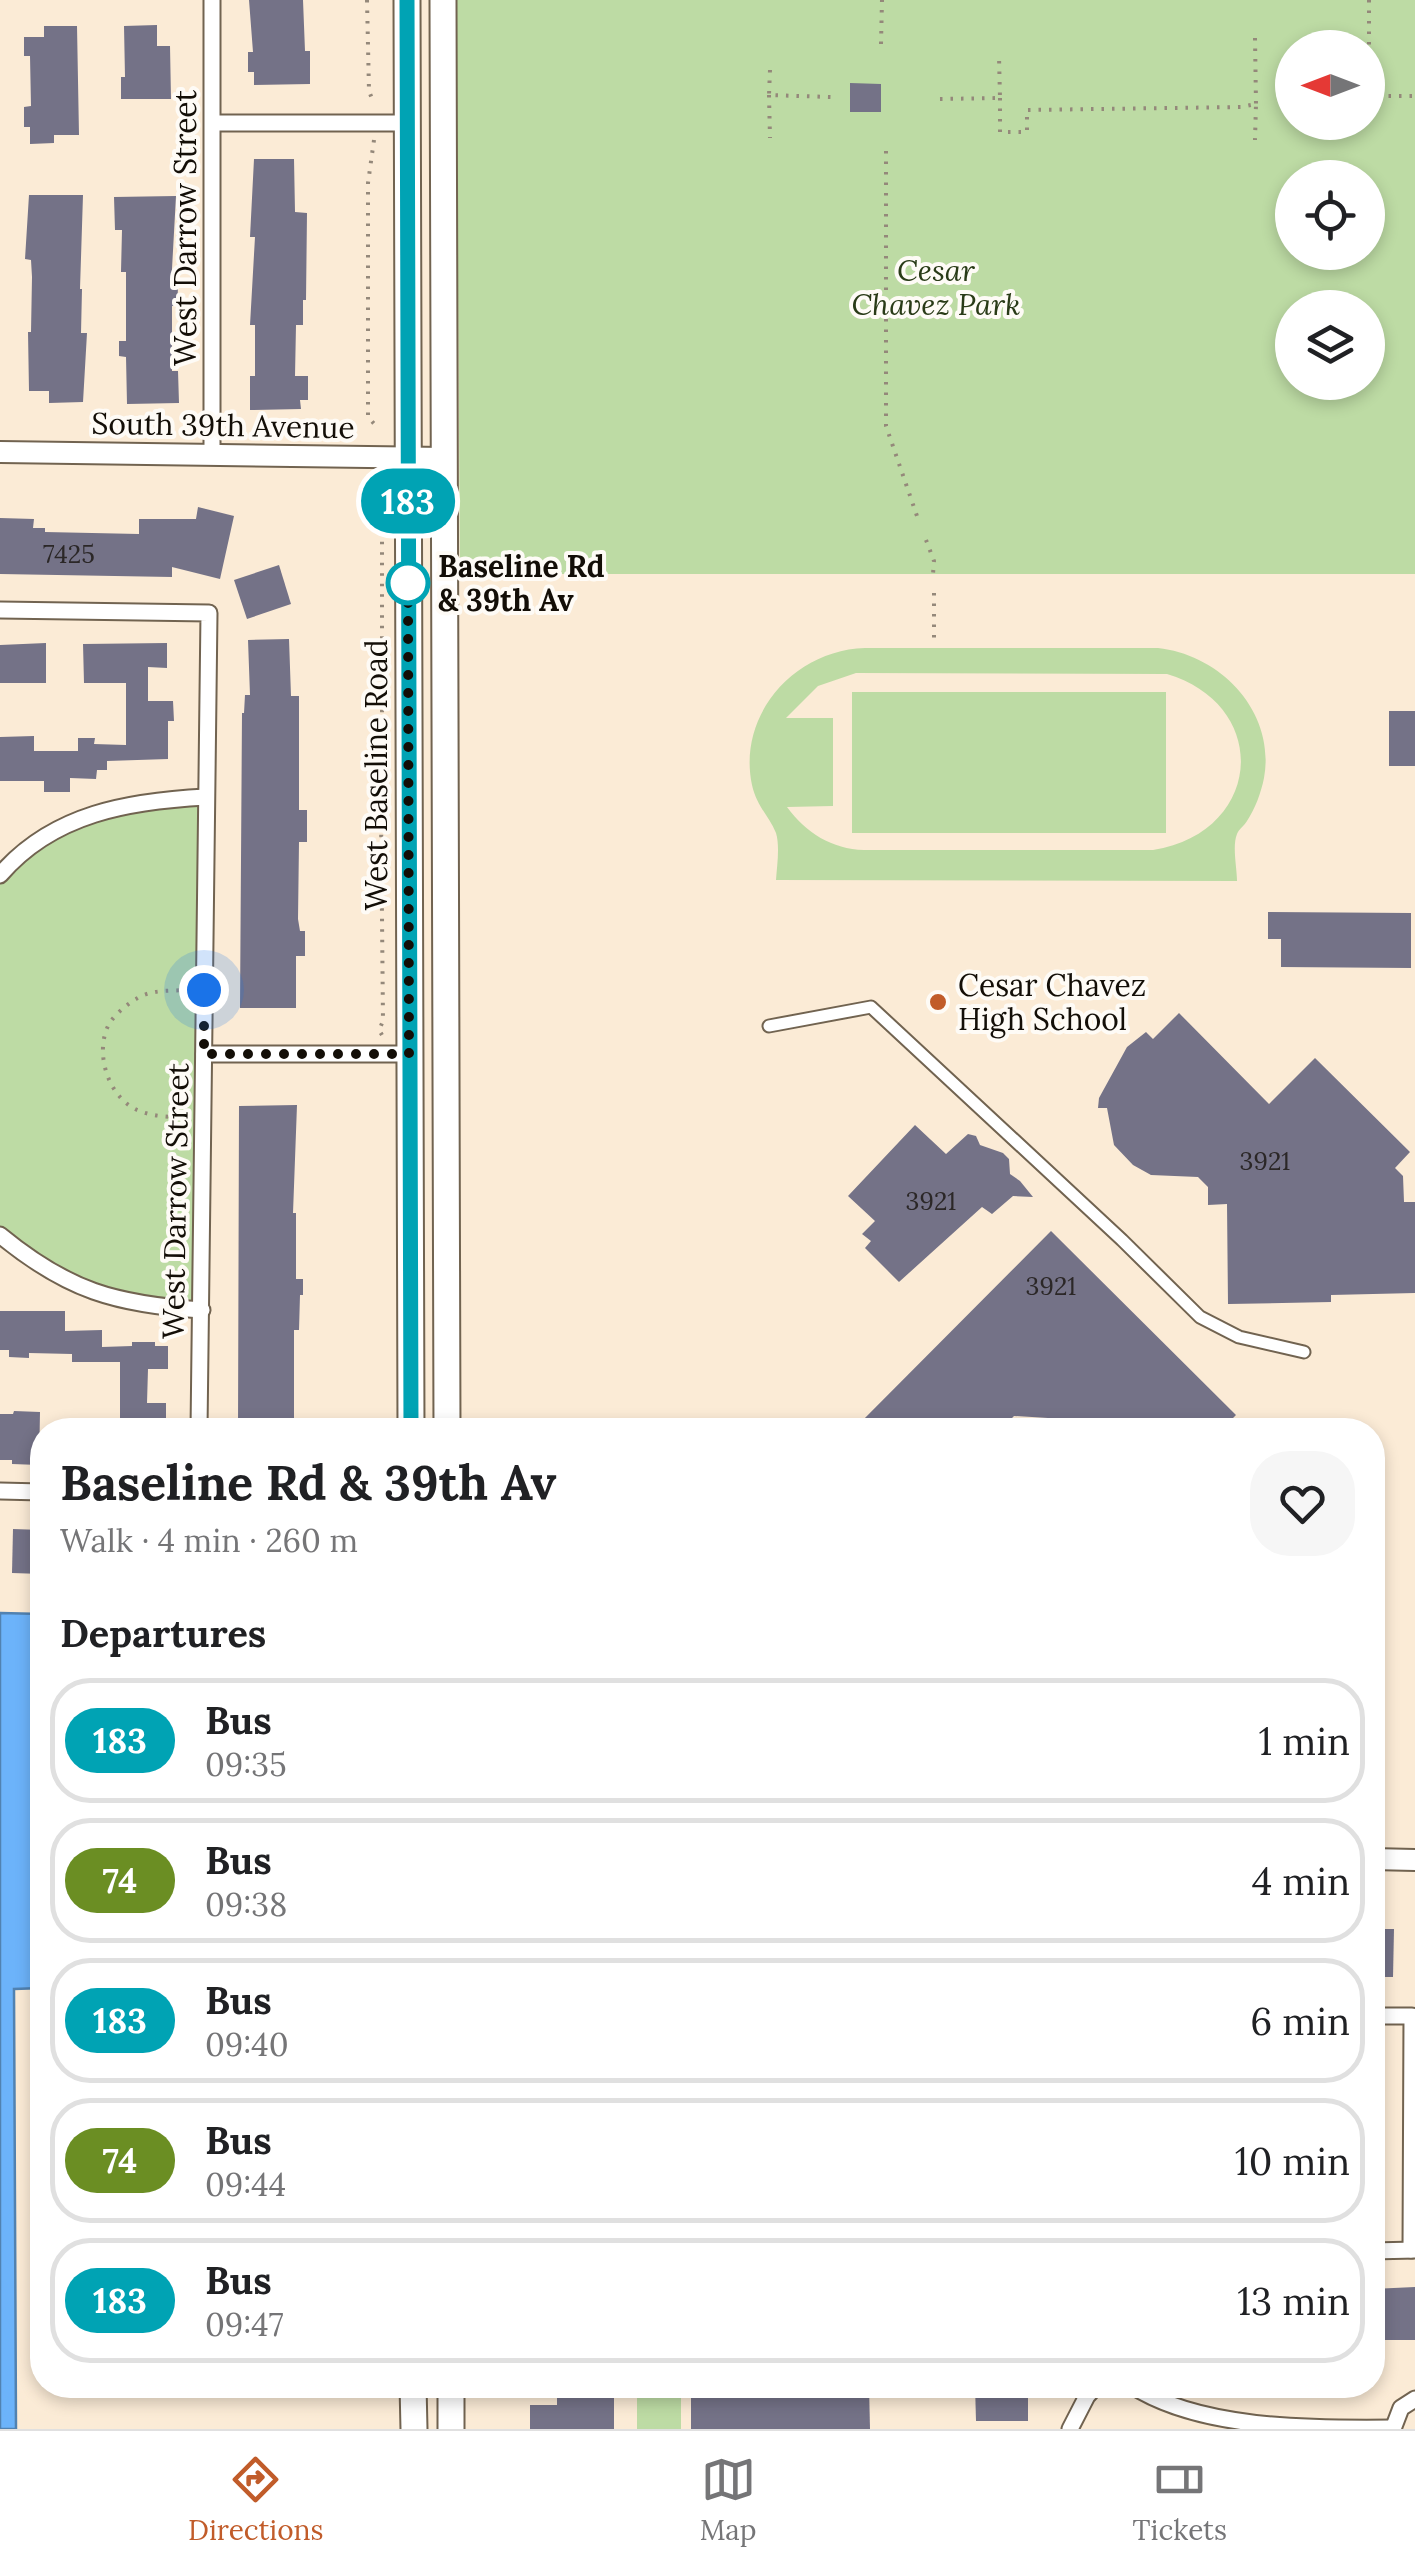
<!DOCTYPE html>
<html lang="en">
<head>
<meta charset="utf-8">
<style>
	:root { --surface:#fff; --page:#f6f6f6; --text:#202124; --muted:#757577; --line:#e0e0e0; --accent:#c15c2a }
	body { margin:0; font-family:Lora,serif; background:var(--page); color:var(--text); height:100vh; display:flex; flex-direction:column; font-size:38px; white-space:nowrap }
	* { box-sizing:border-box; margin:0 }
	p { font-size:32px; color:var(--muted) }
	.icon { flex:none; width:55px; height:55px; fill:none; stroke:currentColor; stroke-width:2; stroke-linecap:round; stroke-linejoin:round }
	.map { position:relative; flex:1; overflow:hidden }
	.sheet { position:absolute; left:30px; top:1418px; width:1355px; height:980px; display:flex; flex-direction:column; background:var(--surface); border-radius:40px; box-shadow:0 5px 15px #0003 }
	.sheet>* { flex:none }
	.badge { padding:0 20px; border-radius:32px; font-size:35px; line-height:65px }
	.needle { width:65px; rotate:270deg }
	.buttons { position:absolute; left:1275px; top:30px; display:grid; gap:20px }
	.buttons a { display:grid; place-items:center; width:110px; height:110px; border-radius:50%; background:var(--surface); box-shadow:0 5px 15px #0003; font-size:50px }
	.you { position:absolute; width:50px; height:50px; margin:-25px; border:8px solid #fff; border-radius:50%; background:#1a73e8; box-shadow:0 0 0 15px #1a73e833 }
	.map>.badge { position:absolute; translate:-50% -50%; box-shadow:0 0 0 5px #fff }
	h2 { padding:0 30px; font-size:38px; line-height:90px }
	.round { display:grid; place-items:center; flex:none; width:105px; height:105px; border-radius:40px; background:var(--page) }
	.headline { display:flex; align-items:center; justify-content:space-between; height:170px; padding:0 30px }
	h1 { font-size:48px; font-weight:800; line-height:75px }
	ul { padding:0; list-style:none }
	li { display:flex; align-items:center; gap:30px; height:125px; margin:0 20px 15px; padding:0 10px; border:5px solid var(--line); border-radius:40px }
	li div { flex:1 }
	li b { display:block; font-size:38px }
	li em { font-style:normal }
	li .badge { min-width:110px; font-weight:700; text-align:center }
	.tabs { display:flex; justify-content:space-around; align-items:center; height:140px; border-top:2px solid var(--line); background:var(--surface); font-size:28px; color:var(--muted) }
	.tabs a { display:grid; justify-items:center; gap:5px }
	.tabs .active { color:var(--accent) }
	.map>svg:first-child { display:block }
	.green { fill:#bddba4; fill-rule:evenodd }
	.water { fill:#6cb3fa; stroke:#5182b1; stroke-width:2.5 }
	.building { fill:#747287 }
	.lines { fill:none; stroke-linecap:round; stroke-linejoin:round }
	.pedestrian-casing { stroke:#716350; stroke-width:15 }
	.minor-casing { stroke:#716350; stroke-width:19 }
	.tertiary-casing { stroke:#716350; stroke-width:24 }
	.primary-casing { stroke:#716350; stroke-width:29 }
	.path { stroke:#94887a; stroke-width:4; stroke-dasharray:2.5 8; stroke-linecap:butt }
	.pedestrian { stroke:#fff; stroke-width:11 }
	.minor { stroke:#fff; stroke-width:15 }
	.tertiary { stroke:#fff; stroke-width:20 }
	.primary { stroke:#fff; stroke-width:25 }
	.line-casing { stroke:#fff; stroke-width:22 }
	.line { stroke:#00a3b4; stroke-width:15 }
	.walk { stroke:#130e07; stroke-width:10; stroke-dasharray:0 18 }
	.stop-dot { fill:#fff; stroke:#00a3b4; stroke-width:5 }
	.poi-dot { fill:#c15c2a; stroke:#fefbf6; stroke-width:4 }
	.labels { text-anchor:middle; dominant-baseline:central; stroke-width:8; stroke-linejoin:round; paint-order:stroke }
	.number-label { font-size:25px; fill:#2b2727 }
	.street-label { font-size:30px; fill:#130e07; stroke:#fefbf6 }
	.park-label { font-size:30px; font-style:italic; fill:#293b17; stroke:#fefbf6 }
	.stop-label { font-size:30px; font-weight:bold; fill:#130e07; stroke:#fefbf6; text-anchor:start }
	.poi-label { font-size:30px; fill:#130e07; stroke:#fefbf6; text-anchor:start }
</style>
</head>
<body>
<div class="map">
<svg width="1415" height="2429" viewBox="0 0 1415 2429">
	<rect width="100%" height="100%" fill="#fbebd6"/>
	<!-- green -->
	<g class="green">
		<path d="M 456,0 L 1415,0 L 1415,574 L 460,574 ZM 1292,48 L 1368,48 L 1368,122 L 1292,122 ZM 1292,178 L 1368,178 L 1368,252 L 1292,252 ZM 1292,308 L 1368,308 L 1368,382 L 1292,382 Z"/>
		<path d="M 865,648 L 1158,648 C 1221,655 1276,712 1264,778 C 1261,793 1255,809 1247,821 C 1244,826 1239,829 1237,834 C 1232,846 1237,868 1237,881 L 776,880 C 777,866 780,846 776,833 C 769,816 757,807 752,785 C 737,714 795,650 865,648 ZM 856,673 L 1167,674 C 1273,706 1262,833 1153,850 L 864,850 C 832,849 806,833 787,807 L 833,806 L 833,718 L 786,718 L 818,686 Z"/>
		<rect x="852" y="692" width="314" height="141"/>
		<polygon points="206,797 202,1310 79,1288 0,1235 0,875 96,813"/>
		<rect x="637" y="2388" width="44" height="41"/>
	</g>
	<!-- water -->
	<polygon class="water" points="0,1613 42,1614 42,1988 14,1989 16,2429 0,2429"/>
	<!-- building -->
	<g class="building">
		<polygon points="249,0 303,0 305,51 310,51 310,84 254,85 254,72 248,72 248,52 253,52"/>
		<polygon points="157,25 157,46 170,46 171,99 121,99 121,77 125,77 124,26"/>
		<polygon points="44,26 77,26 79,135 54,135 54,143 30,144 30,127 24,127 24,107 31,106 30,56 24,56 24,37 44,37"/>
		<polygon points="850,83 881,84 881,112 850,112"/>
		<polygon points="254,159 294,159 295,212 307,213 306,300 303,300 303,325 296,325 295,376 308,376 308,400 300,400 301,409 250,410 250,376 255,376 255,325 250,325 255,237 250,237"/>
		<polygon points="29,195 83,195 80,289 82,289 81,333 87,333 83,402 49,403 49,391 29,391 28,332 31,332 32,277 31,260 25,259"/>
		<polygon points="176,196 171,287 178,288 177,306 172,306 172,371 178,371 179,403 127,404 126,357 119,356 119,341 126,341 126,272 121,272 122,230 115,230 114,197"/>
		<polygon points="198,507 234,516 220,579 172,567 172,577 0,574 0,518 34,519 33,528 45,528 45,532 139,534 139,519 196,519"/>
		<polygon points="279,565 291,604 247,619 234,580"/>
		<polygon points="289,639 291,696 299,696 299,810 307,810 307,842 299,842 298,919 300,931 305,931 305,956 296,956 296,1008 240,1008 242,713 244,713 245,695 250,695 248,640"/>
		<polygon points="46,643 46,683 0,683 0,645"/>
		<polygon points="167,643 167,668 148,667 148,701 173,701 174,721 168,721 168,759 107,761 107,770 97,770 96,779 70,778 70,792 44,792 44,781 0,781 0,737 34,736 34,751 78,751 78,738 95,738 94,744 126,745 126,683 84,683 83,644"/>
		<rect x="1389" y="711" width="26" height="55"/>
		<polygon points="1268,912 1411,913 1411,968 1281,967 1281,939 1268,939"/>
		<polygon points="1179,1013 1269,1104 1315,1058 1410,1152 1395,1168 1403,1176 1404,1202 1415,1202 1415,1293 1331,1295 1331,1302 1228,1304 1227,1204 1208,1205 1208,1187 1198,1177 1151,1175 1133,1165 1114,1145 1107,1108 1098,1108 1099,1098 1127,1047 1146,1032 1153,1039"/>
		<polygon points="297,1105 293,1213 296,1213 296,1279 303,1279 303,1295 300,1295 299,1330 294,1330 294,1430 238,1430 239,1106"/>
		<polygon points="915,1125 946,1154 968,1134 976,1136 980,1145 1003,1153 1009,1159 1010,1174 1020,1181 1033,1197 1013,1196 992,1214 982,1207 899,1282 865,1248 871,1241 862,1234 875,1221 848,1196"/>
		<polygon points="1051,1231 1236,1415 1221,1430 1052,1430 1064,1419 1014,1416 1000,1430 853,1430"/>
		<polygon points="0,1311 65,1311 65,1331 102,1330 102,1347 132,1346 132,1342 155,1342 155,1346 168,1346 168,1369 148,1369 147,1403 166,1403 166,1423 120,1422 120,1362 72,1362 72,1354 29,1353 29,1358 9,1357 9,1350 0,1350"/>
		<polygon points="14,1411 40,1412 39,1465 12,1464 12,1460 0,1460 0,1414 13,1414"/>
		<polygon points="13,1529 42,1530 42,1574 12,1573"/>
		<polygon points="1372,1929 1394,1929 1393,1977 1372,1977"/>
		<polygon points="1415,2287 1415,2340 1372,2340 1372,2289"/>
		<polygon points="557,2385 614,2385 614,2429 530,2429 530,2405 557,2405"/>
		<polygon points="691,2385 869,2385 870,2429 691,2429"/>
		<polygon points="975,2385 1028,2385 1028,2421 976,2421"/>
	</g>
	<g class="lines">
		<defs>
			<polyline id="pedestrian" points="769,1026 871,1007 1122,1240 1200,1317 1239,1337 1304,1352"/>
			<g id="minor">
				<polyline points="214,123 407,123"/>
				<polyline points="212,456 212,0"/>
				<polyline points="0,610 209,613 199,1430"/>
				<path d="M 0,875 C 53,813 130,801 206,797"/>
				<polyline points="204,1054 409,1054"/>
				<path d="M 0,1235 C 68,1291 115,1304 202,1310"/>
				<polyline points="0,1491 42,1492"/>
				<polyline points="1372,2016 1412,2016 1411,2250"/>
				<polyline points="1372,2251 1415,2250"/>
				<path d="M 1131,2385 C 1198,2429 1309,2429 1393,2428"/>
				<polyline points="1070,2429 1087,2396 1097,2385"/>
				<polyline points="1393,2429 1401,2408 1415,2399"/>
			</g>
			<g id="tertiary">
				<polyline points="0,452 444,458"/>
				<polyline points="1372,1859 1415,1860"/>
			</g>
			<g id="primary">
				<polyline points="407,0 411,1430"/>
				<polyline points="443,0 447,1430"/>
				<polyline points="413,2385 414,2429"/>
				<polyline points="451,2429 451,2385"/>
			</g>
		</defs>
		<!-- pedestrian casing -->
		<use href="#pedestrian" class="pedestrian-casing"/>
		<!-- minor casing -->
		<use href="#minor" class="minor-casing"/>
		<!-- tertiary casing -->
		<use href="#tertiary" class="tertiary-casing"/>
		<!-- primary casing -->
		<use href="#primary" class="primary-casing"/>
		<!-- path -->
		<g class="path">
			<polyline points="367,0 369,91 374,104"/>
			<polyline points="1369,0 1369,96 1415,96"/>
			<polyline points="1255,38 1256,104"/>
			<polyline points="881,44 882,0"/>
			<polyline points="770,70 769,95 831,97"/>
			<polyline points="769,95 770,138"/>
			<polyline points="1000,98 1000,132 1027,132 1027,110 1241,107 1256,104 1255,140"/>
			<polyline points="940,99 1000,98 999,56"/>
			<polyline points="374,140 368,183 368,417 377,427"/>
			<polyline points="886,151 886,426 918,519"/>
			<polyline points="926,540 934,561 933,574"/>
			<polyline points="934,593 934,645"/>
			<polyline points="382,1035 379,1030 383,1021 381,812 375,775 382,736 382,494"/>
			<path d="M 189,1118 C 171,1117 151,1117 135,1109 C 108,1095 95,1054 108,1026 C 112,1017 127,1004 136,999 C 151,989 172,991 190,990"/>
		</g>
		<!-- pedestrian -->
		<use href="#pedestrian" class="pedestrian"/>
		<!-- minor -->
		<use href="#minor" class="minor"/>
		<!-- tertiary -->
		<use href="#tertiary" class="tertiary"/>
		<!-- primary -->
		<use href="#primary" class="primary"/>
	</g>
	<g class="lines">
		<defs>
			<polyline id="line" points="407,0 411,1430"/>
		</defs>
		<!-- line casing -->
		<use href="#line" class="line-casing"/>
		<!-- line -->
		<use href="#line" class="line"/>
		<!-- walk -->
		<polyline class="walk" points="204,990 204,1054 409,1054 408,583"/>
	</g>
	<!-- markers -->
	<circle class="stop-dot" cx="408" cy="583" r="20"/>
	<circle class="poi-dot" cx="938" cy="1002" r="10"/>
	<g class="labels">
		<!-- number labels -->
		<g class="number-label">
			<text x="69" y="554">7425</text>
			<text x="1265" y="1161">3921</text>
			<text x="931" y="1201">3921</text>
			<text x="1051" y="1286">3921</text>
		</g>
		<!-- street labels -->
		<g class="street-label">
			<text transform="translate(185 228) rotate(-90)">West Darrow Street</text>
			<text transform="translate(223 425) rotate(1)">South 39th Avenue</text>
			<text transform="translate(376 775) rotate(-90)">West Baseline Road</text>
			<text transform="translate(175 1201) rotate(-89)">West Darrow Street</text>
		</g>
		<!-- park labels -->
		<g class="park-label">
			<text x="936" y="270">Cesar<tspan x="936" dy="34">Chavez Park</tspan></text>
		</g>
		<!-- stop labels -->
		<g class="stop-label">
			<text x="438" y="566">Baseline Rd<tspan x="438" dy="34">&amp; 39th Av</tspan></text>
		</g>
		<!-- poi labels -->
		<g class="poi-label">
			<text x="958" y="985">Cesar Chavez<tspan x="958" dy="34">High School</tspan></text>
		</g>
	</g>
</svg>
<div class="buttons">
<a><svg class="needle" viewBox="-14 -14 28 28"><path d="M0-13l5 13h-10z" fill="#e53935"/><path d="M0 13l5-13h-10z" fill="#757577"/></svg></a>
<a><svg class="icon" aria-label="locate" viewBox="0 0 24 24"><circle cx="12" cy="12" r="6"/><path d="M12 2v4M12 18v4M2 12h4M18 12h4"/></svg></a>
<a><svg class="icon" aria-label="layers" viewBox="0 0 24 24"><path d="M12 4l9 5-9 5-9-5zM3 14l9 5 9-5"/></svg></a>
</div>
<div class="you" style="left:204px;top:990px"></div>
<b class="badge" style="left:408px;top:501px;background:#00a3b4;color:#fff">183</b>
<section class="sheet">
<div class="headline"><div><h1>Baseline Rd &amp; 39th Av</h1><p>Walk · 4 min · 260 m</p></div><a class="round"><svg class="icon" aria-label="heart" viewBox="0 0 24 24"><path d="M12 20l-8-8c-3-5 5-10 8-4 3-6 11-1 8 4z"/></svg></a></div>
<h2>Departures</h2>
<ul>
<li><span class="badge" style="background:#00a3b4;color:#fff">183</span><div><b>Bus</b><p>09:35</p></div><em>1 min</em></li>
<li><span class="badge" style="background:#6b8e23;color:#fff">74</span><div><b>Bus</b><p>09:38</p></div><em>4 min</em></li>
<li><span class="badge" style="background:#00a3b4;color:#fff">183</span><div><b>Bus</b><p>09:40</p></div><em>6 min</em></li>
<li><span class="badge" style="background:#6b8e23;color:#fff">74</span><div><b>Bus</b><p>09:44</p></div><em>10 min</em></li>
<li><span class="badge" style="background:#00a3b4;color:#fff">183</span><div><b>Bus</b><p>09:47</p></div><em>13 min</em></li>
</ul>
</section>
</div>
<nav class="tabs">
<a class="active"><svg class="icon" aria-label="directions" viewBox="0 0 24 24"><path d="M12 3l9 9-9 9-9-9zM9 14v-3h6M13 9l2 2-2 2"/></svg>Directions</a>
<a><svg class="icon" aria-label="map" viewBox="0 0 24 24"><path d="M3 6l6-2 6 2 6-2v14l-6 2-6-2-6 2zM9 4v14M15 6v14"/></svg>Map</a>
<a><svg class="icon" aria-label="tickets" viewBox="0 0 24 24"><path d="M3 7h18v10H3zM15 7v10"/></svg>Tickets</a>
</nav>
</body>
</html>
